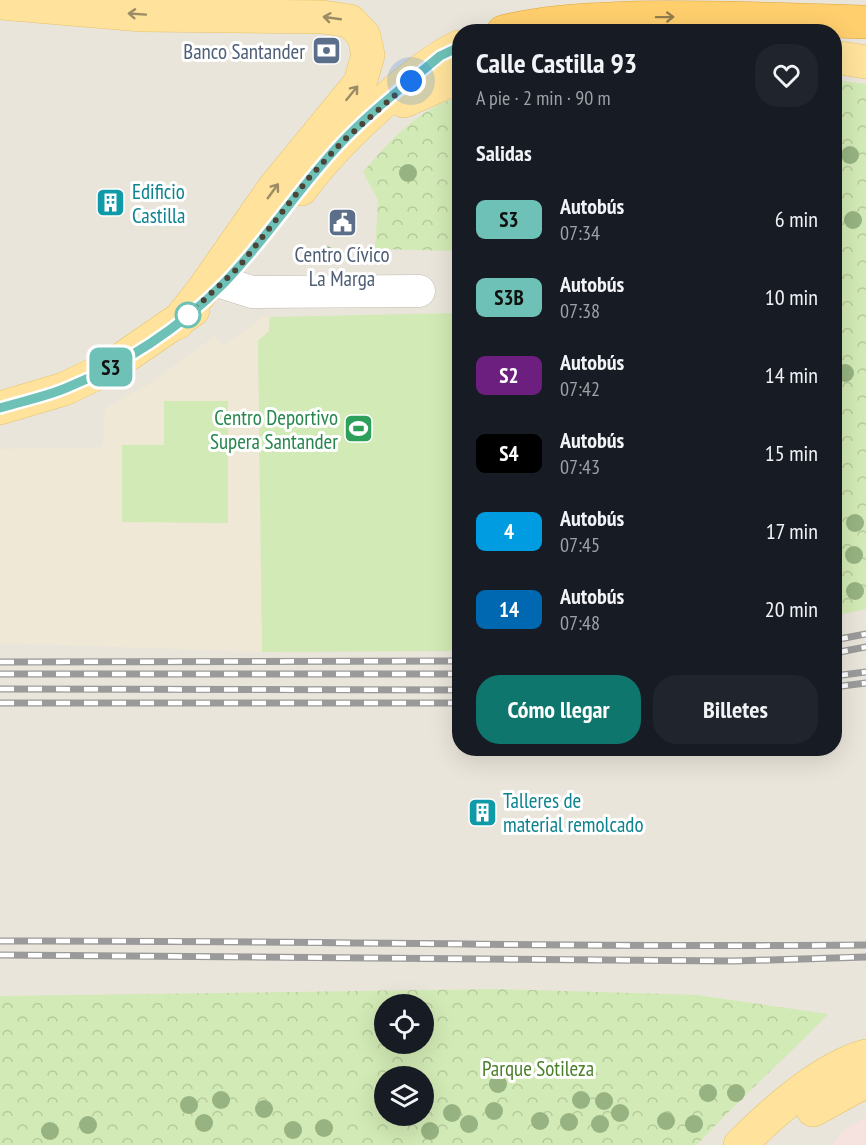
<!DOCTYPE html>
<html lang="es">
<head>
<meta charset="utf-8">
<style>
	:root { --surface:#171b24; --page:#20242c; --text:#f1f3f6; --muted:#9ea1a6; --accent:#0f766e }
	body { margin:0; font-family:"PT Sans Narrow",sans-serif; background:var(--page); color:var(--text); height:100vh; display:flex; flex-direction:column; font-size:22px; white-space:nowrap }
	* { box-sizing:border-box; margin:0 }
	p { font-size:20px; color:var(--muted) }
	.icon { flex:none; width:33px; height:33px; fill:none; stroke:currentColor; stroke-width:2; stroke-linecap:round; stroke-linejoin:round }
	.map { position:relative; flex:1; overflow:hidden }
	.details { position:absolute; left:452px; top:24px; width:390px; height:732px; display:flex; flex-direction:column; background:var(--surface); border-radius:24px; box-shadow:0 6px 24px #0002 }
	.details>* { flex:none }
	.badge { padding:0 12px; border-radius:9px; font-size:21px; line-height:39px }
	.buttons { position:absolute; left:374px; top:994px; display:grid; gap:12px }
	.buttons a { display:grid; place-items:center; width:60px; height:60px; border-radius:50%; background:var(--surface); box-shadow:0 6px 24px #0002; font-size:30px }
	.you { position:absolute; width:30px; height:30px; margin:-15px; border:4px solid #fff; border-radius:50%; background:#1a73e8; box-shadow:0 0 0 9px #1a73e833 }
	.map>.badge { position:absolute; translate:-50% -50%; box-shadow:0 0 0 3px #fff }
	h2 { padding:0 24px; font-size:22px; line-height:54px }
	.round { display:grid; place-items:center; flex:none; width:63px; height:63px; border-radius:24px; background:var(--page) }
	.head { display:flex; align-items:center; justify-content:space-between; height:102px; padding:0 24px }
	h1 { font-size:28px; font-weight:600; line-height:45px }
	.button { display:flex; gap:12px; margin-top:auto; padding:12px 24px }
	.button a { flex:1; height:69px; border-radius:24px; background:var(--accent); color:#fff; font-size:24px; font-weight:600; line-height:69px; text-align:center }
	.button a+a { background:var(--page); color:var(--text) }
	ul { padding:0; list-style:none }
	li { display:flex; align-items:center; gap:18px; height:78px; padding:0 24px }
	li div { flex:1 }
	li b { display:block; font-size:22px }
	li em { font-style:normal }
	li .badge { min-width:66px; font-weight:700; text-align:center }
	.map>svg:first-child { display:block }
	.residential { fill:#eae5da; fill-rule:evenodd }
	.education { fill:#efe8d6 }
	.medical { fill:#f6e3e0 }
	.green { fill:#d2eab5 }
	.park { fill:url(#park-crowns); fill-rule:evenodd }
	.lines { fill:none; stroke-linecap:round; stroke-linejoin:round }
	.minor-casing { stroke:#c2bbae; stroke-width:33 }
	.major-casing { stroke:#e6c16a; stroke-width:34 }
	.highway-casing { stroke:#e0a43c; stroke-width:34 }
	.minor { stroke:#fff; stroke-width:32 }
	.major { stroke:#ffe39c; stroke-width:33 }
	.highway { stroke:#ffcf6e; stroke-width:33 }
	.rail-casing { stroke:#9a9a9a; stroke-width:7 }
	.rail { stroke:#fff; stroke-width:4.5; stroke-dasharray:14; stroke-linecap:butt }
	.tree { fill:#97b381 }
	.oneway { stroke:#9c8c66 }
	.oneway2 { stroke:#937c4e }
	.line-casing { stroke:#fff; stroke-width:14 }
	.line { stroke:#6ec1b6; stroke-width:9 }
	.walk { stroke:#4b4439; stroke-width:6; stroke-dasharray:0 10.8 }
	.stop-dot { fill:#fff; stroke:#6ec1b6; stroke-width:3 }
	.labels { text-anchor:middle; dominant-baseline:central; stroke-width:6; stroke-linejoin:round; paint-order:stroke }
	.service-label { font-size:21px; fill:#4e5e75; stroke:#fff; text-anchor:end }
	.culture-label { font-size:21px; fill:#0d838f; stroke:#fff; text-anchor:start }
	.leisure-label { font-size:21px; fill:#27864d; stroke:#fff; text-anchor:end }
	.park-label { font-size:21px; fill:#4a7f2a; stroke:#fff }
</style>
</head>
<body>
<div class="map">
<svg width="866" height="1145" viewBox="0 0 866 1145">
	<defs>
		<pattern id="park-crowns" width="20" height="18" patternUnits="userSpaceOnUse" patternTransform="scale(1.5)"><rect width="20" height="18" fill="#d2eab5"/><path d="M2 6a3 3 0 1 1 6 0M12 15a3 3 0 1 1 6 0" fill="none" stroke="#b6ca9c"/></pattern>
	</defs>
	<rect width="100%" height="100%" fill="#f6f3ec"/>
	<!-- residential -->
	<path class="residential" d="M 0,0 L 866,0 L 866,1145 L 0,1145 ZM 459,32 L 834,32 L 834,748 L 459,748 ZM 384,1005 L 423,1005 L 423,1044 L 384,1044 ZM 384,1077 L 423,1077 L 423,1116 L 384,1116 Z"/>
	<!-- education -->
	<polygon class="education" points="264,317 270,317 269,331 258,341 262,652 0,643 0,449 103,447 105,408 149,384 215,336 223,346"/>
	<!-- medical -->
	<polygon class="medical" points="866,1117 866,1145 832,1145 845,1129"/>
	<!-- green -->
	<g class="green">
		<polygon points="459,313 459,651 262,652 258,341 269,331 270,317"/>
		<polygon points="164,401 228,401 228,523 122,522 122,445 164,445"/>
	</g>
	<!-- park -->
	<g class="park">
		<polygon points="834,80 866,84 866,609 834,616"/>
		<path d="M 459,97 L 459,251 L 375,249 L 378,200 L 363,172 C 391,140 416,110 459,97 Z"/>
		<path d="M 497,989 L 697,995 L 828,1014 C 785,1059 739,1099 697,1145 L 0,1145 L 0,996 ZM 384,1005 L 423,1005 L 423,1044 L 384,1044 ZM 384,1077 L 423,1077 L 423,1116 L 384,1116 Z"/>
	</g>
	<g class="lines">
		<defs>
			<polyline id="minor" points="224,283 252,292 419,291"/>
			<g id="major">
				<polyline points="0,3 142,15 323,17 350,21 364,36 368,55 360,83 274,188 203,290 177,323"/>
				<polyline points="834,57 866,62"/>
				<polyline points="404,101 459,77"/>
				<path d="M 301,189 C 332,146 411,70 459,47"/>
				<polyline points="0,408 64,389 110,367 193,310"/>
				<polyline points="813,1110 866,1081"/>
				<path d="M 740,1145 C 772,1113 822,1068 866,1056"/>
			</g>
			<path id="highway" d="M 503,32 C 545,21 586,20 629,18 C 708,16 787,20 866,22"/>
		</defs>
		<!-- minor casing -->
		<use href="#minor" class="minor-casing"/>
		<!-- major casing -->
		<use href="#major" class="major-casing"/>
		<!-- highway casing -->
		<use href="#highway" class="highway-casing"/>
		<!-- minor -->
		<use href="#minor" class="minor"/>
		<!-- major -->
		<use href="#major" class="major"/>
		<!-- highway -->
		<use href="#highway" class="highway"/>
		<defs>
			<g id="rail">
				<polyline points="834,640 866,634"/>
				<polyline points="834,653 866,647"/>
				<polyline points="0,662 459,661"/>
				<polyline points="0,674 459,674"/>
				<polyline points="834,676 866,672"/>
				<polyline points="834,687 866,683"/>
				<polyline points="0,689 459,690"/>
				<polyline points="0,703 459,703"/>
				<path d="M 0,941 C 289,940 577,948 866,945"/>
				<polyline points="0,955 734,961 866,957"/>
			</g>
		</defs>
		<!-- rail casing -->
		<use href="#rail" class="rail-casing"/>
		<!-- rail -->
		<use href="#rail" class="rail"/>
	</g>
	<!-- trees -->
	<g class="tree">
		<circle cx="850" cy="155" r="9"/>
		<circle cx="408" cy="173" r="9"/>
		<circle cx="853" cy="220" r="9"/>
		<circle cx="326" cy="255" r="9"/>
		<circle cx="845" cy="373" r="9"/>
		<circle cx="855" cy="523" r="9"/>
		<circle cx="854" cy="555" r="9"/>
		<circle cx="855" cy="591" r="9"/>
		<circle cx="498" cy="1084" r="9"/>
		<circle cx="708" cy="1093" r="9"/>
		<circle cx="736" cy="1093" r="9"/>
		<circle cx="221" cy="1100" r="9"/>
		<circle cx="581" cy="1100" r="9"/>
		<circle cx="604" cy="1101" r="9"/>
		<circle cx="189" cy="1105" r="9"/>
		<circle cx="264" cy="1109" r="9"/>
		<circle cx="494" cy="1111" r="9"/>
		<circle cx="452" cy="1113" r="9"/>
		<circle cx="620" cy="1113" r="9"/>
		<circle cx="540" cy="1121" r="9"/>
		<circle cx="666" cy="1121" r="9"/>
		<circle cx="569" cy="1122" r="9"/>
		<circle cx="204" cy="1123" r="9"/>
		<circle cx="469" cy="1124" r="9"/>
		<circle cx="600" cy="1124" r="9"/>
		<circle cx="694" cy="1124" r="9"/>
		<circle cx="88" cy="1125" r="9"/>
		<circle cx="324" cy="1128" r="9"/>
		<circle cx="293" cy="1130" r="9"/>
		<circle cx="50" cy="1131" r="9"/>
		<circle cx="430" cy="1131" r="9"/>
	</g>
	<!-- one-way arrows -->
	<defs><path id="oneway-shaft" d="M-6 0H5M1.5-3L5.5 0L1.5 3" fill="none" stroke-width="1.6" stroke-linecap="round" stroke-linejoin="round" transform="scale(1.5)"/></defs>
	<g class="oneway">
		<use href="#oneway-shaft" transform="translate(137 14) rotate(-176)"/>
		<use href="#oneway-shaft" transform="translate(332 18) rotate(-172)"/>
		<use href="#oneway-shaft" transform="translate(352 93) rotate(-51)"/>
		<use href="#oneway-shaft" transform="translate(273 191) rotate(-54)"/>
	</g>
	<use class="oneway2" href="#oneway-shaft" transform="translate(665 17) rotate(-1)"/>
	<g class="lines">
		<defs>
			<path id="line" d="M 0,408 C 22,401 45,397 66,388 C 123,365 181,327 224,283 C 267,239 299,187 341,143 C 371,111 407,84 440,56 L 459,47"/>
		</defs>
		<!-- line casing -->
		<use href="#line" class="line-casing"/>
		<!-- line -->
		<use href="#line" class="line"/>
		<!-- walk -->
		<polyline class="walk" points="188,315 239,267 308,179 342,142 411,81"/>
	</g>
	<!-- icons -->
	<defs>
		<symbol id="bank-square" viewBox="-11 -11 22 22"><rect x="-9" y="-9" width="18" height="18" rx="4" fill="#5c6f8a" stroke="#fff"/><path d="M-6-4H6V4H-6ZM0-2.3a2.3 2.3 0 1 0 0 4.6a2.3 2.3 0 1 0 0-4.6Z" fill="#fff"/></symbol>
		<symbol id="building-square" viewBox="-11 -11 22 22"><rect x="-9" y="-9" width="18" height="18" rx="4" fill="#0f9aa8" stroke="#fff"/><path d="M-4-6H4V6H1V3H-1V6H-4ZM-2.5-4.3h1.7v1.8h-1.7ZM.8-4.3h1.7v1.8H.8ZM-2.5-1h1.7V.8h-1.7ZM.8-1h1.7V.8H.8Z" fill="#fff"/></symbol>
		<symbol id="civic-square" viewBox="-11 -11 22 22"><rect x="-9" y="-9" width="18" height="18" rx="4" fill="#5c6f8a" stroke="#fff"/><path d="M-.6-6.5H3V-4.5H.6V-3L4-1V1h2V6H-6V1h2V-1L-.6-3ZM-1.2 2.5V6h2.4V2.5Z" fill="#fff"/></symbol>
		<symbol id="stadium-square" viewBox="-11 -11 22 22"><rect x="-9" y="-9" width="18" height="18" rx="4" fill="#2e9e5b" stroke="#fff"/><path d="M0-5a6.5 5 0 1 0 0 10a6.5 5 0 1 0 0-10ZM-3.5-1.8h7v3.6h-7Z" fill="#fff"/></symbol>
	</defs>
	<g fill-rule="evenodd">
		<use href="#bank-square" x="310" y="34" width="33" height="33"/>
		<use href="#building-square" x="94" y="186" width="33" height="33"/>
		<use href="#civic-square" x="326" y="206" width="33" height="33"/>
		<use href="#stadium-square" x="342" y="412" width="33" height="33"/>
		<use href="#building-square" x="466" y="796" width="33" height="33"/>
	</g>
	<!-- markers -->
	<circle class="stop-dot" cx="188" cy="315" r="12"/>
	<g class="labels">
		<!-- service labels -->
		<g class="service-label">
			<text x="305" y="51">Banco Santander</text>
			<text x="342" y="254" text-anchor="middle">Centro Cívico<tspan x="342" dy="24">La Marga</tspan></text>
		</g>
		<!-- culture labels -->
		<g class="culture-label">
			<text x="132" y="191">Edificio<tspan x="132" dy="24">Castilla</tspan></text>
			<text x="503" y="800">Talleres de<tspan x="503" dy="24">material remolcado</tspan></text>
		</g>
		<!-- leisure labels -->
		<g class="leisure-label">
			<text x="338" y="417">Centro Deportivo<tspan x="338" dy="24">Supera Santander</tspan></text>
		</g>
		<!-- park labels -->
		<g class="park-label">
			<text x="538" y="1068">Parque Sotileza</text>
		</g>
	</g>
</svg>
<div class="buttons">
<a><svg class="icon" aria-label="locate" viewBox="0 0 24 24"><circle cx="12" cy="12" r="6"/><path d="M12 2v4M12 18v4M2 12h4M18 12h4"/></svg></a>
<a><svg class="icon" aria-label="layers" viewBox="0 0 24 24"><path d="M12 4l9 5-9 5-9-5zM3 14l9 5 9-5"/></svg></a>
</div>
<div class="you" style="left:411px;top:81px"></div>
<b class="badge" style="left:111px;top:367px;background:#6ec1b6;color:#111">S3</b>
<section class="details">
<div class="head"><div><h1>Calle Castilla 93</h1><p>A pie · 2 min · 90 m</p></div><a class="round"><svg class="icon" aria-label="heart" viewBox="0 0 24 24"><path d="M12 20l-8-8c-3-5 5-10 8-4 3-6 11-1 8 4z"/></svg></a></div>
<h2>Salidas</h2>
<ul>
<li><span class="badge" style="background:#6ec1b6;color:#111">S3</span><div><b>Autobús</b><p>07:34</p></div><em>6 min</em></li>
<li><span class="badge" style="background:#6ec1b6;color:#111">S3B</span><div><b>Autobús</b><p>07:38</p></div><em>10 min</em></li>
<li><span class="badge" style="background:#6d1f80;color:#fff">S2</span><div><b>Autobús</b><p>07:42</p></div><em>14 min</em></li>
<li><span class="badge" style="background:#000;color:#fff">S4</span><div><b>Autobús</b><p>07:43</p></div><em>15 min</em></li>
<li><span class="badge" style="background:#009ce1;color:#fff">4</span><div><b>Autobús</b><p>07:45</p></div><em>17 min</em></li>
<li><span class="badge" style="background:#0067b1;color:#fff">14</span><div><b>Autobús</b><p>07:48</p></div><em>20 min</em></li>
</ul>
<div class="button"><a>Cómo llegar</a><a>Billetes</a></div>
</section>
</div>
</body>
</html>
